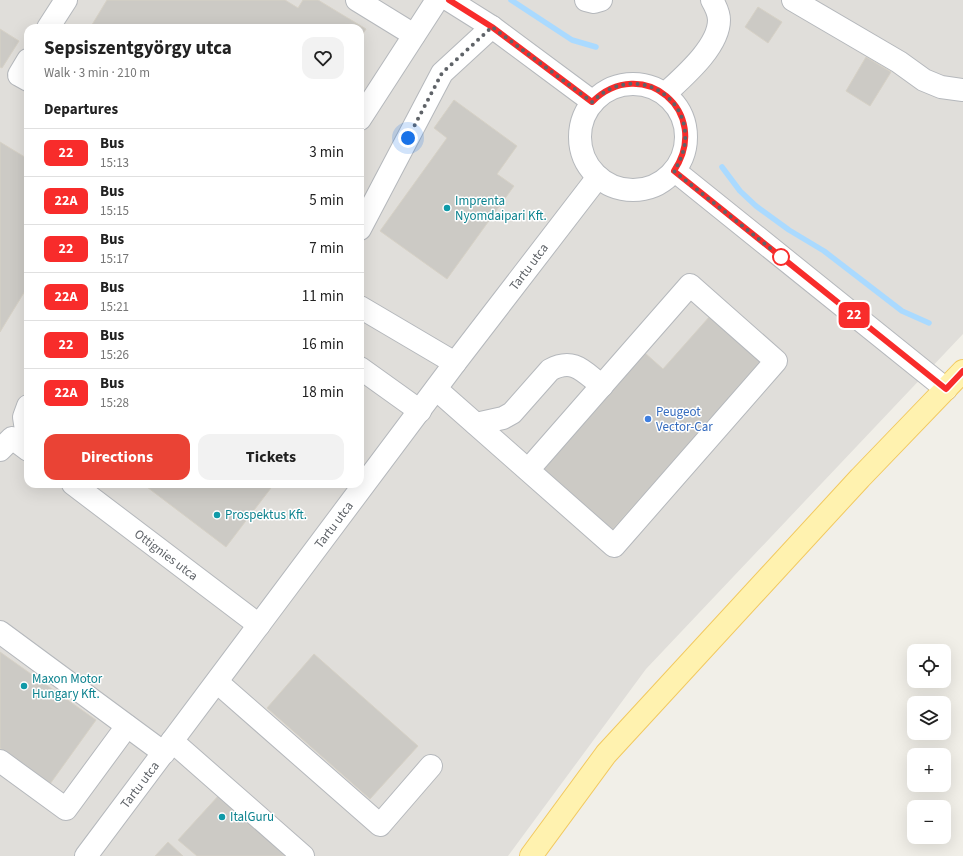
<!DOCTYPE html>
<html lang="en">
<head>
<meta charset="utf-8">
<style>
	:root { --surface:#fff; --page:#f2f2f2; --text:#222; --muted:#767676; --line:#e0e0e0; --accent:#ea4335 }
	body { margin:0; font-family:"Source Sans 3",sans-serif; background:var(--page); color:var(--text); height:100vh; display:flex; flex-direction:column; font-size:15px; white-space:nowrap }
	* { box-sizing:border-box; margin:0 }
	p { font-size:13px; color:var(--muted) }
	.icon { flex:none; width:22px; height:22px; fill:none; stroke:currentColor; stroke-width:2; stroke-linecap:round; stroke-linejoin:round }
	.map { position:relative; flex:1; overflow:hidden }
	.side { position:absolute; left:24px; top:24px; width:340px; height:464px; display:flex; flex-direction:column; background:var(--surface); border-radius:12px; box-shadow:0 4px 16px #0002 }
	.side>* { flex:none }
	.badge { padding:0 8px; border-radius:6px; font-size:14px; line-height:26px }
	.controls { position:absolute; left:907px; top:644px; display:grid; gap:8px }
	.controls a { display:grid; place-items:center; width:44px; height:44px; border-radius:8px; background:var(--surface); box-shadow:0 4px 16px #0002; font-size:20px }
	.you { position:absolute; width:20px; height:20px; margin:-10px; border:3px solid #fff; border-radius:50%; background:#1a73e8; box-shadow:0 0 0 6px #1a73e833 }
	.map>.badge { position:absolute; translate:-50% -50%; box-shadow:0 0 0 2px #fff }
	h2 { padding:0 20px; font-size:15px; line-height:36px }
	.round { display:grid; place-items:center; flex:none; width:42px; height:42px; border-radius:12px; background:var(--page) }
	.summary { display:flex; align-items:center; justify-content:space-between; height:68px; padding:0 20px }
	h1 { font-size:19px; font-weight:700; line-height:30px }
	.button { display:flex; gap:8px; margin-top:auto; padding:8px 20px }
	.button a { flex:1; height:46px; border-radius:12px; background:var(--accent); color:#fff; font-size:16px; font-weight:700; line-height:46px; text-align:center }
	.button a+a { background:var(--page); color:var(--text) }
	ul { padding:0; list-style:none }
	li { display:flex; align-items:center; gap:12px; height:48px; padding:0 20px; border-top:1px solid var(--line) }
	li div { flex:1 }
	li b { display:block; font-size:15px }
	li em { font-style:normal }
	li .badge { min-width:44px; font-weight:700; text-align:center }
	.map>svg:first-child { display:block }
	.industrial { fill:#e0deda; fill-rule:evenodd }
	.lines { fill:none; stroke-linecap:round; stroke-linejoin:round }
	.stream { stroke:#aadaff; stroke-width:5.5 }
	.building { fill:#cccac5; stroke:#d6d1c6 }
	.minor-casing { stroke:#b5b8bc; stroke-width:24 }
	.major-casing { stroke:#f2c960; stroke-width:24 }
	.minor { stroke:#fff; stroke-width:22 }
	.major { stroke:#fff2af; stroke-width:22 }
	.line-casing { stroke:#fff; stroke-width:9 }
	.line { stroke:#f82c2b; stroke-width:6 }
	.walk { stroke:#5f6368; stroke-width:4; stroke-dasharray:0 7.2 }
	.culture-dot { fill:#0f9aa8; stroke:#fff; stroke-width:1.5 }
	.stop-dot { fill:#fff; stroke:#f82c2b; stroke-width:2 }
	.shop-dot { fill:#3f7fe0; stroke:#fff; stroke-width:1.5 }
	.labels { text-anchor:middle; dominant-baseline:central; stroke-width:3; stroke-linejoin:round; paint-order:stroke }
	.culture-label { font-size:13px; fill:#0d838f; stroke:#fff; text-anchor:start }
	.street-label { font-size:13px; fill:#5f6368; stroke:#fff }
	.shop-label { font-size:13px; fill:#366cbe; stroke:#fff; text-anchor:start }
</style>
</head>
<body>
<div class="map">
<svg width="963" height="856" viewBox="0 0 963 856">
	<rect width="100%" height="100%" fill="#f1efe8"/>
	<!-- industrial -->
	<path class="industrial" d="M 0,0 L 963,0 L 963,334 L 646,669 L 508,856 L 0,856 ZM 28,28 L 360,28 L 360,484 L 28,484 Z"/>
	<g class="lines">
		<!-- stream -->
		<g class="stream">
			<polyline points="511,0 572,40 596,47"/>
			<polyline points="722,167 740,191 756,206 789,230 824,251 902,311 929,323"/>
		</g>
	</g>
	<!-- building -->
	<g class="building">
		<polygon points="107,0 285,0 298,8 303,0 318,0 366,29 360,38 360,28 90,28"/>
		<polygon points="758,7 782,22 768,43 745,27"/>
		<polygon points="0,29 19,41 2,68 0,67"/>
		<polygon points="866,57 891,72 870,106 846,91"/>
		<polygon points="454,100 517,146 497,174 514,186 447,279 380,231 447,138 434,128"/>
		<polygon points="0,142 28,159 28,286 0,332"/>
		<polygon points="710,316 762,362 611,531 542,469 645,353 663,369"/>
		<polygon points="143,484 274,484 226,547"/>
		<polygon points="0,652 96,720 50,784 0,748"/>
		<polygon points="314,654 418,746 370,799 267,708"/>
		<polygon points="220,794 289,856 197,856 178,840"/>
		<polygon points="168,842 183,856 155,856"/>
	</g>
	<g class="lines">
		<defs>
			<g id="minor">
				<polyline points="357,0 414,35"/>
				<polyline points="449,0 492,27 593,102"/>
				<polyline points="586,0 594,2 601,0"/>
				<polyline points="793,0 899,62 924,80 941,87 963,90"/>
				<polyline points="48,28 66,0"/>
				<polyline points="28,60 19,75 28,80"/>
				<circle cx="633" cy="137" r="53"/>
				<path d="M 665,94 C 683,77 719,47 719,20 C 719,13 716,7 712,0"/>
				<polyline points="360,119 437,0"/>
				<polyline points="675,171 946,389"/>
				<polyline points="360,229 442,73 492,27"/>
				<polyline points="360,307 455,363"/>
				<polyline points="360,368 420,411"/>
				<polyline points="436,389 614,546 776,361 690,285 528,470"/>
				<polyline points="28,406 24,417 28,443"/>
				<path d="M 476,424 L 503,418 L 512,413 L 550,370 C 574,357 584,372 602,386"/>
				<polyline points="0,450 12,438 28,450"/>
				<polyline points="73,484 259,625"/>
				<polyline points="0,632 164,753"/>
				<polyline points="217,682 380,825 431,766"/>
				<polyline points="172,741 303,856"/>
				<polyline points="0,761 66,809 127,726"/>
				<polyline points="86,856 455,363 598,177"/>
			</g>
			<polyline id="major" points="531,856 606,754 860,478 963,371"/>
		</defs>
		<!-- minor casing -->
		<use href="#minor" class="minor-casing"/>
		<!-- major casing -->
		<use href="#major" class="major-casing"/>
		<!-- minor -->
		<use href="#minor" class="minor"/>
		<!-- major -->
		<use href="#major" class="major"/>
	</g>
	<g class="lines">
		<defs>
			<path id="line" d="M 449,0 L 492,27 L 592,102 C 642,53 713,112 674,171 L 946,389 L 963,371"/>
		</defs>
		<!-- line casing -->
		<use href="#line" class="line-casing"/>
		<!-- line -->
		<use href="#line" class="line"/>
		<!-- walk -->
		<path class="walk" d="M 408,138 L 442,73 L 492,27 L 592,102 C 642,53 713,112 674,171 L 785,260 L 781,257"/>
	</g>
	<!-- markers -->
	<g class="culture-dot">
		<circle cx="447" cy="208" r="4"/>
		<circle cx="217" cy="515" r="4"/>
		<circle cx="24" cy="686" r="4"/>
		<circle cx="222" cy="817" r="4"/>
	</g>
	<circle class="stop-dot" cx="781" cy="257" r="8"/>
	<circle class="shop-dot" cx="648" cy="419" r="4"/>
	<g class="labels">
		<!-- culture labels -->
		<g class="culture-label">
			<text x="455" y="201">Imprenta<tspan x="455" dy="15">Nyomdaipari Kft.</tspan></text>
			<text x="225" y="515">Prospektus Kft.</text>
			<text x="32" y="679">Maxon Motor<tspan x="32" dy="15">Hungary Kft.</tspan></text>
			<text x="230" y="817">ItalGuru</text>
		</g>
		<!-- street labels -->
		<g class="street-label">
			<text transform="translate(529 267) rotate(-53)">Tartu utca</text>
			<text transform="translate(334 525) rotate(-53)">Tartu utca</text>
			<text transform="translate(166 555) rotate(37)">Ottignies utca</text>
			<text transform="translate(140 785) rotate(-53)">Tartu utca</text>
		</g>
		<!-- shop labels -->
		<g class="shop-label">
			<text x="656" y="412">Peugeot<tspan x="656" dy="15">Vector-Car</tspan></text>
		</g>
	</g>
</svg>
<div class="controls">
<a><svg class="icon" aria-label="locate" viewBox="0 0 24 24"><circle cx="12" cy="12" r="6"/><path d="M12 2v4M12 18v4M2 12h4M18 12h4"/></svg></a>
<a><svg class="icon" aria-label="layers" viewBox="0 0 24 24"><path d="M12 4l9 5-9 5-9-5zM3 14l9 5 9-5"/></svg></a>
<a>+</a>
<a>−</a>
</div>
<div class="you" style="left:408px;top:138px"></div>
<b class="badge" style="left:854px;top:315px;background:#f82c2b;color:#fff">22</b>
<section class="side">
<div class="summary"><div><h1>Sepsiszentgyörgy utca</h1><p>Walk · 3 min · 210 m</p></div><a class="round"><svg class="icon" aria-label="heart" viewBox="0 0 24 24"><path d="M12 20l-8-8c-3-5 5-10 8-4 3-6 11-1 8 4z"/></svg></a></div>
<h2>Departures</h2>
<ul>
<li><span class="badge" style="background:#f82c2b;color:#fff">22</span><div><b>Bus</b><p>15:13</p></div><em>3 min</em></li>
<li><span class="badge" style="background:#f82c2b;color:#fff">22A</span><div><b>Bus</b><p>15:15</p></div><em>5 min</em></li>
<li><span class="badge" style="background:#f82c2b;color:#fff">22</span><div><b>Bus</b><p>15:17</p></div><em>7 min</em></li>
<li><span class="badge" style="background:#f82c2b;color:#fff">22A</span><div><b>Bus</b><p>15:21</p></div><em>11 min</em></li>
<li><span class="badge" style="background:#f82c2b;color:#fff">22</span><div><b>Bus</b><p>15:26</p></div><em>16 min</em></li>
<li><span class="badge" style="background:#f82c2b;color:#fff">22A</span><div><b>Bus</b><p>15:28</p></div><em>18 min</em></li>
</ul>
<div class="button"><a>Directions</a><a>Tickets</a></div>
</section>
</div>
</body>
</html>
